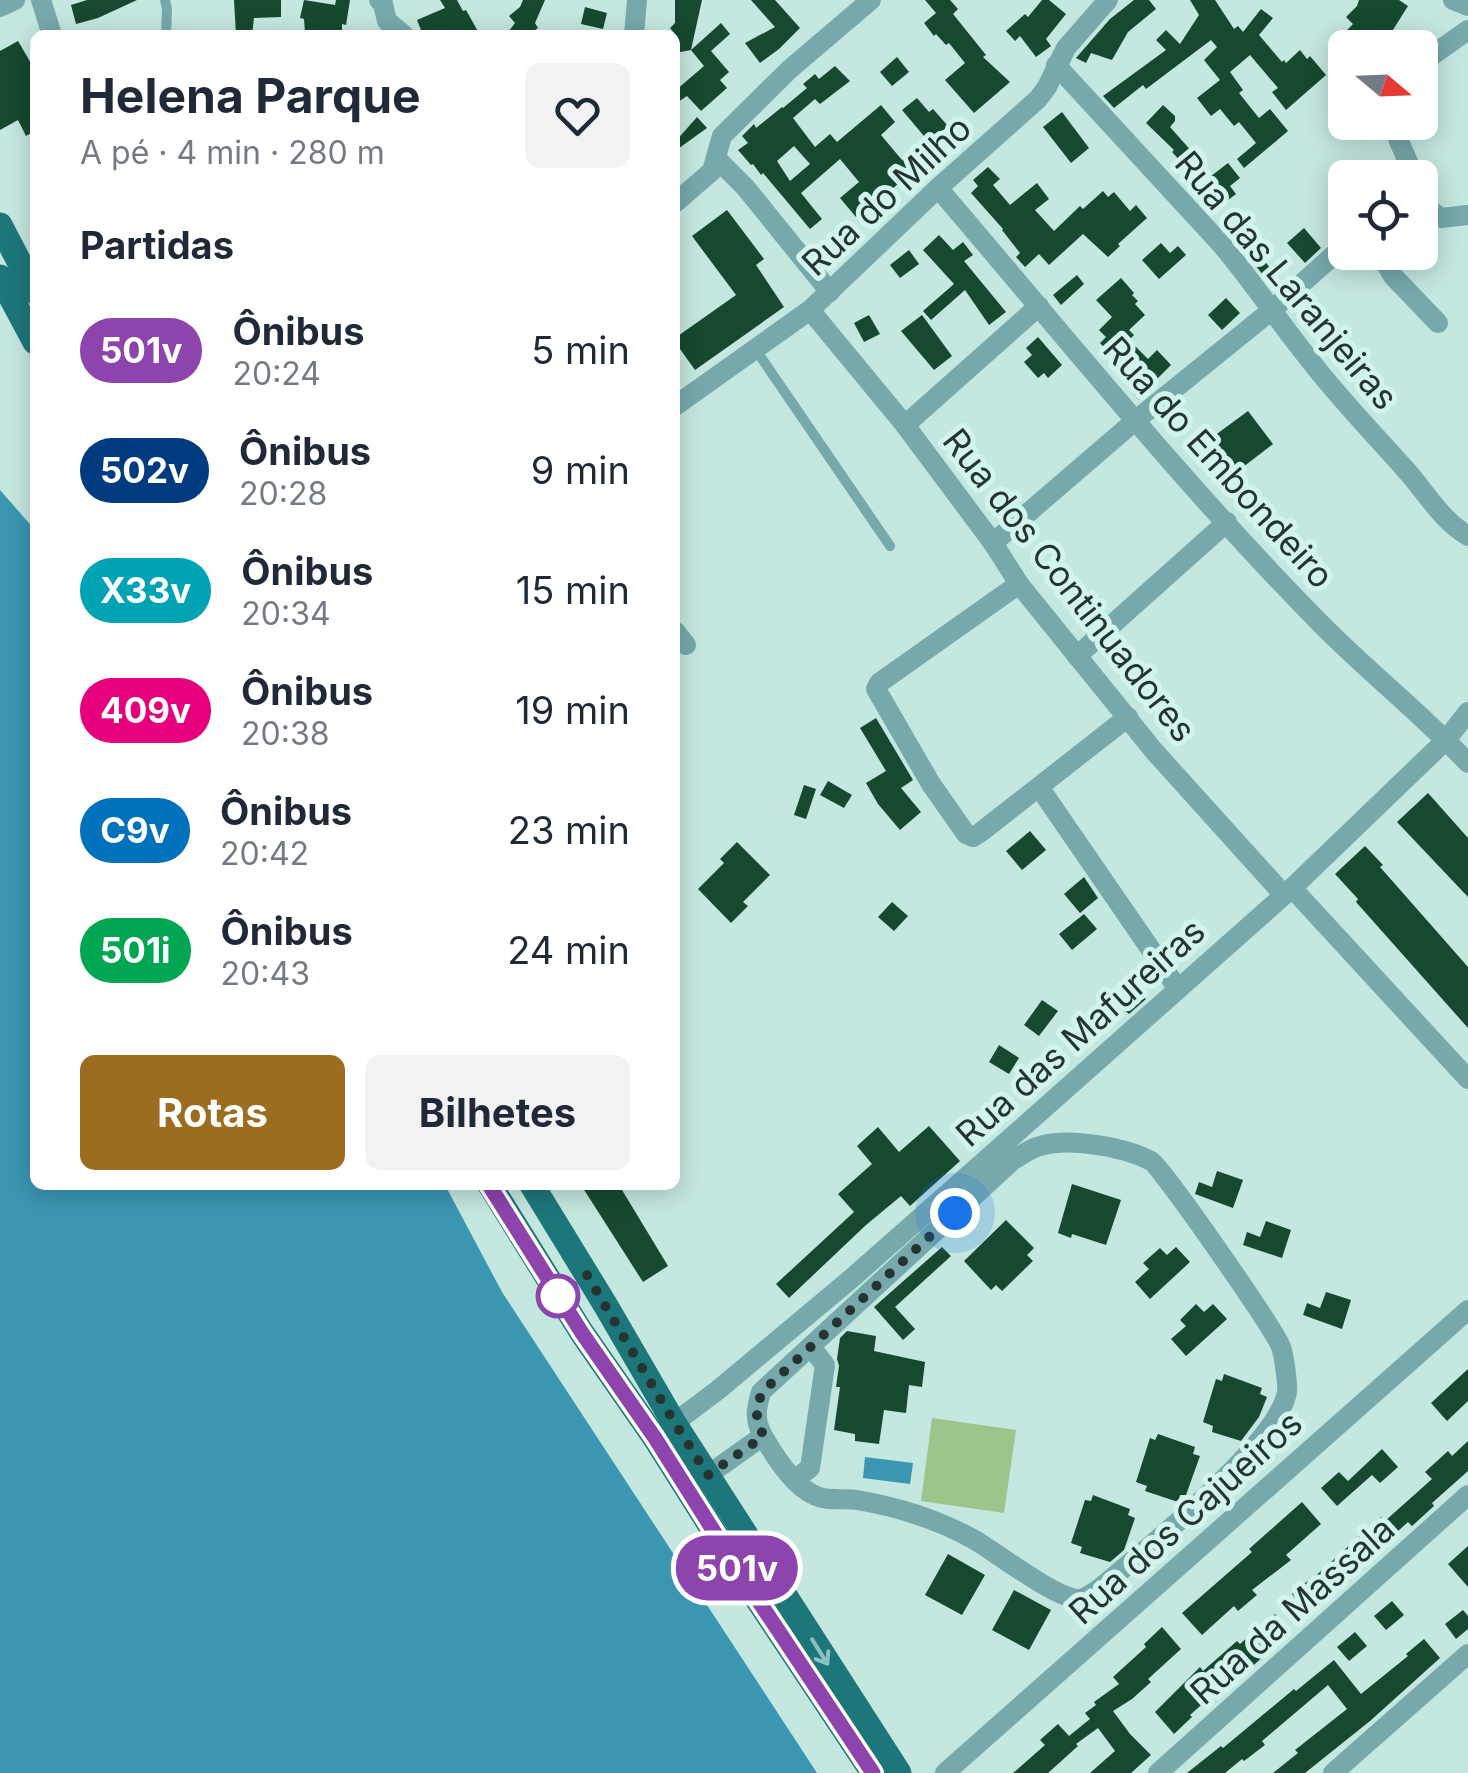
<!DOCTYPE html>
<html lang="pt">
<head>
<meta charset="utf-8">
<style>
	:root { --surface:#fff; --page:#f2f2f3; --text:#1f2937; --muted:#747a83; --accent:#9c6c1f }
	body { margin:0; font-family:Inter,sans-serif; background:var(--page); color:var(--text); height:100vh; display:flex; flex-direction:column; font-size:38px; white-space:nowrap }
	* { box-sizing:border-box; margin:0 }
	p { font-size:32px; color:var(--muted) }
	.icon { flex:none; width:55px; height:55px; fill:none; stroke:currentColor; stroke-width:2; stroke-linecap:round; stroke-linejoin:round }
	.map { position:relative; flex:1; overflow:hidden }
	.sheet { position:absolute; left:30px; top:30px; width:650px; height:1160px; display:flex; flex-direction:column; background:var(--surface); border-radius:15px; box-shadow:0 5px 25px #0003 }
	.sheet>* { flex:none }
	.badge { padding:0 20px; border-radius:32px; font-size:35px; line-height:65px }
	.needle { width:65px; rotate:109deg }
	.buttons { position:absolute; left:1328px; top:30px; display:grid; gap:20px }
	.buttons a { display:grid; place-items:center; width:110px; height:110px; border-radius:15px; background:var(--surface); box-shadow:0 5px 25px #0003; font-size:50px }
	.you { position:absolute; width:50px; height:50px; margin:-25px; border:8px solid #fff; border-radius:50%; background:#1a73e8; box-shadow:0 0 0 15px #1a73e833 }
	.map>.badge { position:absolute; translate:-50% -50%; box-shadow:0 0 0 5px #fff }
	h2 { padding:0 50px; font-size:38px; line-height:90px }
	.round { display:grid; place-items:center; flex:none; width:105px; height:105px; border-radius:15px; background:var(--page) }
	.summary { display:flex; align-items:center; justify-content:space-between; height:170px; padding:0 50px }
	h1 { font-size:48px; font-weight:700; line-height:75px }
	.primary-button { display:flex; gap:20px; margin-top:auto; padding:20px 50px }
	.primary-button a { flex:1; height:115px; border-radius:15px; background:var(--accent); color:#fff; font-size:40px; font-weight:700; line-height:115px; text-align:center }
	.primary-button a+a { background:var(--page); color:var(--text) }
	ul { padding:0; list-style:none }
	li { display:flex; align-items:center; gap:30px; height:120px; padding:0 50px }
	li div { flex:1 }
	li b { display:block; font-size:38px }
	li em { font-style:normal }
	li .badge { min-width:110px; font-weight:700; text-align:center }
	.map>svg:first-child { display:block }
	.green { fill:#9cc58c }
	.water { fill:#3a96b1 }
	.building { fill:#16492f; fill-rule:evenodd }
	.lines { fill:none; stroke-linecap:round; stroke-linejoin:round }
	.service { stroke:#77a8ab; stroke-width:10 }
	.minor { stroke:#77a8ab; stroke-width:20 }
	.primary { stroke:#1d767a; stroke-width:25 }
	.oneway { stroke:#89c2be }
	.line-casing { stroke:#fff; stroke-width:22 }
	.line { stroke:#8e44ad; stroke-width:15 }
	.walk { stroke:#263431; stroke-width:10; stroke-dasharray:0 18 }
	.stop-dot { fill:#fff; stroke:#8e44ad; stroke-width:5 }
	.labels { text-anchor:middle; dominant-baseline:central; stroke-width:10; stroke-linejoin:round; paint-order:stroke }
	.street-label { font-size:35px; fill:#263431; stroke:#d1f5ec }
</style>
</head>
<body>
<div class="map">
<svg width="1468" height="1773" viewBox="0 0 1468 1773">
	<rect width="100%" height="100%" fill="#c4e7df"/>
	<!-- green -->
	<polygon class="green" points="932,1418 1016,1430 1004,1513 921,1501"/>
	<!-- water -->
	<g class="water">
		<polygon points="0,490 35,530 35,1185 445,1185 502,1292 817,1773 0,1773"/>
		<polygon points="865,1457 913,1463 910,1484 863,1478"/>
	</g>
	<!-- building -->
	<g class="building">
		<polygon points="87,0 137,0 98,18 76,24 71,5"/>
		<polygon points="234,0 281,0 281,17 254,18 252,35 236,35"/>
		<polygon points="304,0 335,5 336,0 350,0 346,25 342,24 342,35 324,35 324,31 305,32 304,19 300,18"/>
		<polygon points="440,0 457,0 463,11 466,10 480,35 423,35 417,20 445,8"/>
		<polygon points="523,0 545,0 535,23 538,28 528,35 506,35 515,23 509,16 520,7"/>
		<polygon points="675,0 702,0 691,50 721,23 730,34 711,51 729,72 720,80 727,88 701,111 687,96 675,104 675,91 704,66 691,50 675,53 675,34 670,28 675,23"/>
		<polygon points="751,0 775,0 800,28 779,49 760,63 745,43 775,27"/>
		<polygon points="925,0 950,0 958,9 953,14 986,55 983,57 1010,82 974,113 945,80 965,63 949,43 946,45 936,34 934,36 924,23 936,13"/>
		<polygon points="1042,0 1049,0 1066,14 1046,39 1051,46 1036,57 1020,36 1015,41 1006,31 1025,14 1028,17"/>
		<polygon points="1134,0 1149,0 1156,9 1128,32 1112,60 1091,53 1086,63 1076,58 1110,19"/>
		<polygon points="1190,0 1215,0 1234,29 1238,26 1243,32 1261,9 1273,18 1259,35 1282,62 1284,60 1286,63 1300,50 1307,59 1310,56 1326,75 1286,110 1272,92 1278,88 1250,55 1230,72 1243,90 1239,93 1259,118 1270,109 1288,131 1244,168 1237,159 1256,143 1239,122 1234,126 1220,109 1211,116 1197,98 1220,80 1204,60 1217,47 1211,40 1146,89 1143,85 1114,108 1103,96 1166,50 1156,40 1166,30 1180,44 1199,15"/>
		<polygon points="1359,0 1399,0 1408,6 1391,33 1390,31 1373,48 1370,48 1365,42 1362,45 1347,30 1353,24 1346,17 1357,6"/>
		<polygon points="585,7 607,13 603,29 581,24"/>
		<polygon points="18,41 35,70 35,131 26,136 18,120 0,130 0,51"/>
		<polygon points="897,57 909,72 892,86 880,72"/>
		<path d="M 835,66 L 850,81 L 820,104 L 815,99 L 793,118 L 815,147 L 830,134 L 837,142 L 881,105 L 895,122 L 881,135 L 902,160 L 912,151 L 922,163 L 883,197 L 882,196 L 856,217 L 840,198 L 859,182 L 840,159 L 801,193 L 822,219 L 810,229 L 763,173 L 761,175 L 753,164 L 751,165 L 738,150 L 748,143 L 742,136 L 754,124 L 756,128 L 782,107 L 783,108 L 807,88 L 803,84 L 815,74 L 819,79 ZM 794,146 L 810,164 L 790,181 L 777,161 Z"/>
		<polygon points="917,98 929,112 933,109 948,126 929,142 902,110"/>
		<polygon points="1163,105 1175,116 1175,121 1170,127 1194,154 1183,164 1172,152 1174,150 1146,123"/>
		<polygon points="1062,112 1089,148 1071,163 1043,127"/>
		<polygon points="697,117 707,128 675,151 675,142"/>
		<polygon points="1228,163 1240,178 1230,186 1236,194 1211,213 1193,190"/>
		<polygon points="988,167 1000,179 993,185 1010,205 1037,183 1049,199 1035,210 1054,231 1080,206 1083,209 1103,191 1108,197 1114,192 1130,211 1136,205 1147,218 1118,244 1120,246 1108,257 1083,234 1049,265 1039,254 1025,267 1016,257 1020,253 1002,230 1003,229 971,193 978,186 973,180"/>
		<polygon points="727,210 764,259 756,265 784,307 695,370 675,342 675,338 736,295 692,236"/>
		<polygon points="1304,228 1321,248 1305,263 1287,243"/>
		<polygon points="939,235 953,250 963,242 973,255 964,261 1006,312 989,325 965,290 931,320 923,311 954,284 923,250"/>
		<polygon points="1244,236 1271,269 1263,275 1237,242"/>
		<polygon points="1161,243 1170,253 1178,246 1186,255 1159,279 1142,260"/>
		<polygon points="909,250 919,264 900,278 890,265"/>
		<polygon points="1077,275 1084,284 1061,305 1053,295"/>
		<polygon points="1121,278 1134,293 1132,295 1138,301 1135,304 1145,315 1129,330 1134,335 1129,340 1148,359 1157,350 1171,365 1150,386 1153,389 1139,400 1132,392 1139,385 1100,343 1106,337 1099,330 1112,317 1096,300"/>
		<polygon points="1226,298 1240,313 1222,330 1208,315"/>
		<polygon points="869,315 880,334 864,342 854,323"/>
		<polygon points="922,315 952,356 934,370 901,331"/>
		<polygon points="1038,337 1062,365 1048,378 1044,373 1038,378 1024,362 1032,355 1026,348"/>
		<polygon points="1248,411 1273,444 1221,484 1195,450"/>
		<polygon points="876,718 913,780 901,788 921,812 900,830 878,804 866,783 886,771 860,728"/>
		<polygon points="828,781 852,795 844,808 820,795"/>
		<polygon points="804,785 816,789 806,819 794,815"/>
		<polygon points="1428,793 1468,838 1468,897 1397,822"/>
		<polygon points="1030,831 1046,850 1022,870 1006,851"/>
		<polygon points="737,842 770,875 743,902 748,906 731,923 698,889 724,863 720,859"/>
		<polygon points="1365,846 1383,865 1380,867 1468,967 1468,1028 1356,902 1358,899 1335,874"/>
		<polygon points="1084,877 1098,898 1080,913 1064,894"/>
		<polygon points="892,902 908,916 894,931 878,917"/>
		<polygon points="1084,914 1097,929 1072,950 1059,934"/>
		<polygon points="1130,986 1146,999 1129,1014 1116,1003"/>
		<polygon points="1042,1000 1058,1011 1039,1036 1024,1025"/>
		<polygon points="999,1045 1019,1058 1009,1074 989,1062"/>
		<polygon points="929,1126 960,1161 910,1206 901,1196 866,1225 789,1298 776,1284 854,1212 838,1194 872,1164 857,1146 878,1127 899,1152"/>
		<polygon points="1217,1171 1243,1180 1233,1208 1195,1194 1199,1182 1212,1187"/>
		<polygon points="1072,1184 1121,1200 1106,1245 1072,1234 1071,1238 1058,1233"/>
		<polygon points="581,1185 619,1185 668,1266 643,1282"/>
		<polygon points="1006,1220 1034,1248 1027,1255 1033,1261 1002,1291 996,1285 991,1290 964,1261"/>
		<polygon points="1266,1221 1291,1230 1282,1258 1243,1245 1247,1232 1260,1237"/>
		<polygon points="942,1247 951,1256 895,1307 915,1329 903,1340 874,1307"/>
		<polygon points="1176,1247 1190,1262 1150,1299 1135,1282 1149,1269 1143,1263 1160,1248 1167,1255"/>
		<polygon points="1326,1292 1351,1300 1342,1329 1303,1315 1307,1303 1320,1308"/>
		<polygon points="1196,1304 1204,1312 1213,1304 1227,1319 1186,1356 1171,1339 1186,1326 1180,1320"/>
		<polygon points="847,1331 876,1336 874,1351 925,1362 922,1387 909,1385 906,1413 884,1410 879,1444 855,1441 855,1434 834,1430 840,1387 836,1387 839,1366 837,1359 840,1338"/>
		<polygon points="1468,1369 1468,1401 1447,1421 1431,1403"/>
		<polygon points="1224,1374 1262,1388 1260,1394 1267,1397 1259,1417 1241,1441 1212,1432 1213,1426 1203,1422 1216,1379 1222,1381"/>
		<polygon points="1158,1434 1195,1447 1193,1454 1200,1456 1186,1495 1180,1495 1178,1502 1145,1491 1147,1486 1136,1482 1150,1438 1155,1440"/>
		<polygon points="1468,1441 1468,1471 1432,1503 1434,1506 1412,1526 1408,1522 1307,1613 1292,1594 1310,1579 1311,1580 1381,1517 1385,1521 1432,1479 1425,1472 1448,1451 1452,1456"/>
		<polygon points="1382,1449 1398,1467 1380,1483 1372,1475 1337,1506 1321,1488 1339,1472 1348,1481"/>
		<polygon points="1093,1495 1130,1509 1128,1515 1135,1518 1124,1550 1110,1562 1080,1553 1082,1547 1071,1543 1085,1500 1091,1501"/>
		<polygon points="1302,1502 1321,1524 1286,1555 1291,1560 1252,1590 1257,1595 1238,1611 1234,1606 1202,1635 1182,1613 1252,1552 1249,1549"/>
		<polygon points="1468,1546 1468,1587 1448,1564"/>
		<polygon points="948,1554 985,1575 962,1615 925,1595"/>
		<polygon points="1014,1590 1051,1610 1029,1650 992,1630"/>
		<polygon points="1392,1601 1404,1615 1386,1630 1374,1616"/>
		<polygon points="1463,1610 1468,1616 1468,1629 1456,1639 1445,1624"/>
		<polygon points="1275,1614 1291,1632 1238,1679 1235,1675 1190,1715 1192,1717 1174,1734 1155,1712 1200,1667 1203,1671 1237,1641 1240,1644"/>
		<polygon points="1162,1627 1181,1649 1148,1679 1151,1682 1132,1699 1113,1711 1130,1734 1151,1755 1131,1773 1090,1773 1115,1751 1098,1728 1076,1744 1078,1746 1048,1773 1013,1773 1045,1745 1040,1740 1058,1724 1069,1736 1090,1719 1085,1713 1096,1705 1094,1702 1119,1684 1113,1677 1146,1647 1144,1644"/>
		<polygon points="1355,1632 1367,1646 1349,1661 1337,1647"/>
		<polygon points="1424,1639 1440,1658 1370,1721 1305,1773 1273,1773 1298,1753 1295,1750 1347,1709 1328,1685 1262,1741 1265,1745 1244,1761 1242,1759 1225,1773 1187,1773 1221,1746 1223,1748 1294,1689 1296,1691 1334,1660 1361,1694 1408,1656 1406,1654"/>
	</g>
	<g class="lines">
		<!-- service -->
		<g class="service">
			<polyline points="165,0 167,9 166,35"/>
			<polyline points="756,350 890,546"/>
		</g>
		<!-- minor -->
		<g class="minor">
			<polyline points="41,0 52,35"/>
			<polyline points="379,0 383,4 387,21 404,35"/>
			<polyline points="1453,0 1468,6"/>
			<polyline points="0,7 15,0"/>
			<polyline points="634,35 637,0"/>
			<polyline points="1420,64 1468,30"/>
			<path d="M 1056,65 L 1220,243 C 1252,280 1278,321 1309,359 C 1338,397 1373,433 1405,469 C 1426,492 1441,520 1468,536"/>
			<polyline points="1412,122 1408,130 1399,134 1398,139 1415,178"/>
			<polyline points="716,158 745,187 830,292"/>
			<path d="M 938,188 C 1063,334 1184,485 1319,622 C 1367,671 1421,713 1468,763"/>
			<polyline points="675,203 712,171 722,136 790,69 871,0"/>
			<polyline points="1420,208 1426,207 1441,218 1468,215"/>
			<polyline points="1379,252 1393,276 1438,323"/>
			<polyline points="810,310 905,425 993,543 1019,584 1154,751 1284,895"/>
			<polyline points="675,406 810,310 938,188 1038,99 1047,87 1066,48 1108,0"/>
			<polyline points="905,425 1039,306"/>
			<polyline points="993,543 1136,420 1272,310 1345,245"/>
			<polyline points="1019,584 879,683 876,689 931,784 966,834 973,837 981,832 1128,717"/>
			<polyline points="675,631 686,645"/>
			<polyline points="1077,656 1227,522"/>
			<polyline points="1039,787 1178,989"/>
			<polyline points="1292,888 1468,1079"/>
			<polyline points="674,1423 718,1390 852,1278 1023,1127 1292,888 1446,740 1468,712"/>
			<path d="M 708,1475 L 763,1436 C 754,1419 756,1410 761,1392 L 1013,1160 C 1022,1155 1031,1148 1040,1146 C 1068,1137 1125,1147 1151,1161 C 1161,1166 1275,1330 1281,1347 C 1284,1355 1288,1385 1287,1392 C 1278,1444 1143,1552 1100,1588 C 1094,1592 1086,1598 1080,1599 C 1057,1600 996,1552 973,1539 C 937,1519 898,1507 857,1500 C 846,1498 830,1501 819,1497 C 795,1489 775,1457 763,1436"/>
			<polyline points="794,1480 810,1468 825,1365 811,1347"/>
			<polyline points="945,1773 1468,1310"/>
			<polyline points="1158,1773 1468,1495"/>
			<polyline points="1333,1773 1468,1654"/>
		</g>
		<!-- primary -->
		<g class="primary">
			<polyline points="0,225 35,292"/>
			<polyline points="0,277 35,342"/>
			<polyline points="490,1185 582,1333 655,1438 742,1576 873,1773"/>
			<polyline points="532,1185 606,1306 674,1423 899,1773"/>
		</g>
	</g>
	<!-- one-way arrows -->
	<defs><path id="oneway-shaft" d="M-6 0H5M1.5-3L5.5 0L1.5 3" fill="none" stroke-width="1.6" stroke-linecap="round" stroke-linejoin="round" transform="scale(2.5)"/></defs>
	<use class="oneway" href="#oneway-shaft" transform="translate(820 1652) rotate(58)"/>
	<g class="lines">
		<defs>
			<polyline id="line" points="489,1185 582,1333 655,1438 742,1576 873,1773"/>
		</defs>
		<!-- line casing -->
		<use href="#line" class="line-casing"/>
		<!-- line -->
		<use href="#line" class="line"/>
		<!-- walk -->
		<path class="walk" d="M 558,1296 L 587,1275 L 674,1422 L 708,1475 L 764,1436 C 754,1419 756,1410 762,1392 L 955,1213"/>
	</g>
	<!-- markers -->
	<circle class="stop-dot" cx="558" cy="1296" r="20"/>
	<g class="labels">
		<!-- street labels -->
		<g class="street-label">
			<text transform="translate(886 195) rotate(-43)">Rua do Milho</text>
			<text transform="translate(1287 280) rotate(50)">Rua das Laranjeiras</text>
			<text transform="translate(1219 462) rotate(48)">Rua do Embondeiro</text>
			<text transform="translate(1070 585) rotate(52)">Rua dos Continuadores</text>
			<text transform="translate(1080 1032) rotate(-42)">Rua das Mafureiras</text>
			<text transform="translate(1185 1517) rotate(-42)">Rua dos Cajueiros</text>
			<text transform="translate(1292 1610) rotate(-42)">Rua da Massala</text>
		</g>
	</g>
</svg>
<div class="buttons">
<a><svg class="needle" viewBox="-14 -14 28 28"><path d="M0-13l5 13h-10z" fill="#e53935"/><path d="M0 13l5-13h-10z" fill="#747a83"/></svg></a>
<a><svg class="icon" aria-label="locate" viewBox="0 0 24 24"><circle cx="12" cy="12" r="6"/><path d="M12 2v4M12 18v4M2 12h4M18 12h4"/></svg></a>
</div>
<div class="you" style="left:955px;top:1213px"></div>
<b class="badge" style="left:737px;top:1568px;background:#8e44ad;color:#fff">501v</b>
<section class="sheet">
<div class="summary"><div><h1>Helena Parque</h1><p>A pé · 4 min · 280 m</p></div><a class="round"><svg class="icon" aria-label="heart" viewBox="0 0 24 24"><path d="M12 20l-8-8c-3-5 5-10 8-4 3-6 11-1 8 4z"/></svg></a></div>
<h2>Partidas</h2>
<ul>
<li><span class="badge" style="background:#8e44ad;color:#fff">501v</span><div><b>Ônibus</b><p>20:24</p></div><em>5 min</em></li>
<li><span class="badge" style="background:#003b80;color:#fff">502v</span><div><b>Ônibus</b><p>20:28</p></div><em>9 min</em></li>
<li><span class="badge" style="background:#00a3b4;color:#fff">X33v</span><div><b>Ônibus</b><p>20:34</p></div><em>15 min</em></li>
<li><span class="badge" style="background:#e6007e;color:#fff">409v</span><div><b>Ônibus</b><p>20:38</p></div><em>19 min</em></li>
<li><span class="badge" style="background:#0072bc;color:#fff">C9v</span><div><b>Ônibus</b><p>20:42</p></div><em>23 min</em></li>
<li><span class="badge" style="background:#00a651;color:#fff">501i</span><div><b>Ônibus</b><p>20:43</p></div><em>24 min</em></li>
</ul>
<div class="primary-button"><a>Rotas</a><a>Bilhetes</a></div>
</section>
</div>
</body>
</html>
